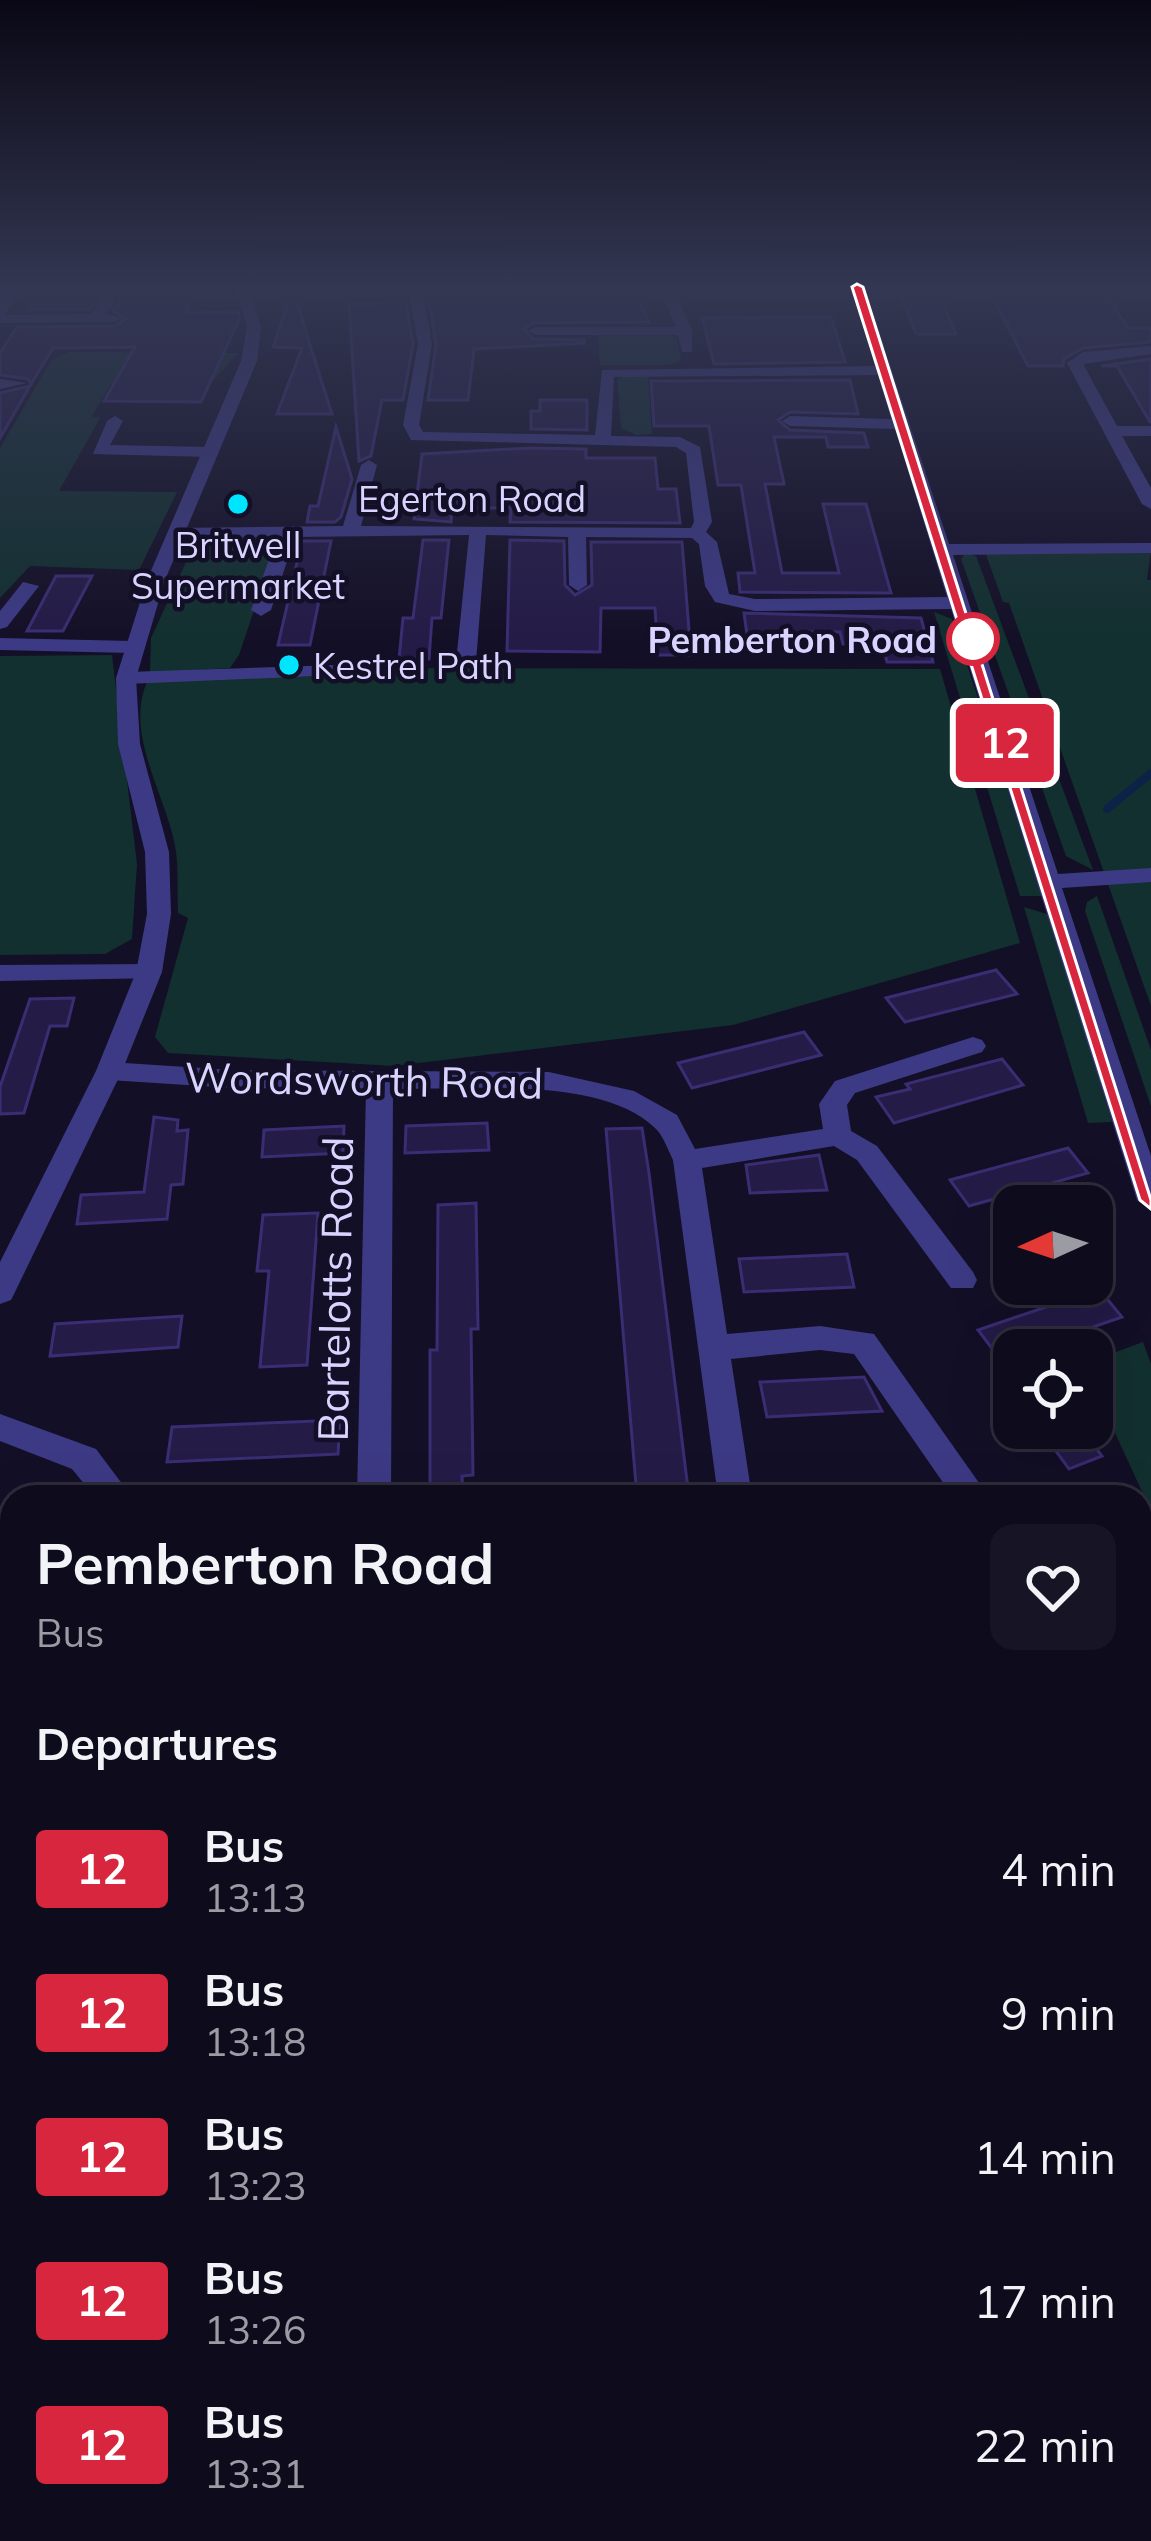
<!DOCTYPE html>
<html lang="en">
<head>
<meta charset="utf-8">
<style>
	:root { --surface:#0e0b1c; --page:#171425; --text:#f1f3f6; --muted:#9b9ba3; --line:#2e2b3b }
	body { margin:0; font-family:Mulish,sans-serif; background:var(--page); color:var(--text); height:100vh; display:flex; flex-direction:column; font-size:45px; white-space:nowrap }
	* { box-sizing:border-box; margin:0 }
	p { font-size:39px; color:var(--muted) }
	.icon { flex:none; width:66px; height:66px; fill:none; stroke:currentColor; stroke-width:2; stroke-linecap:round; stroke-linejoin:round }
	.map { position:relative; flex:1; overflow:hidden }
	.panel { position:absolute; left:0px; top:1485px; width:1152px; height:1056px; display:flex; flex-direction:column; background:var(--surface); border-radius:36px 36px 0 0; box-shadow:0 12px 48px #0002,0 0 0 3px var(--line) }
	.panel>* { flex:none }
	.badge { padding:0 24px; border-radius:9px; font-size:42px; line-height:78px }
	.needle { width:78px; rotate:267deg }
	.buttons { position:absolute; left:993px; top:1185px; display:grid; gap:24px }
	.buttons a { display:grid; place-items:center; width:120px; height:120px; border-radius:24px; background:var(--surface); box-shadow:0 12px 48px #0002,0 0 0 3px var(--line); font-size:60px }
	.map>.badge { position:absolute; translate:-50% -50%; box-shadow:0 0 0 6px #fff }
	h2 { padding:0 36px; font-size:45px; line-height:108px }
	.round { display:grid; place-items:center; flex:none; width:126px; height:126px; border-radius:24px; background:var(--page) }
	.head { display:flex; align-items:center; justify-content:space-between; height:204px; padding:0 36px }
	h1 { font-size:57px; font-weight:700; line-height:90px }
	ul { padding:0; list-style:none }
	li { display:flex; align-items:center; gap:36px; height:144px; padding:0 36px }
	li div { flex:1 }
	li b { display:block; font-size:45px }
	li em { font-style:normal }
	li .badge { min-width:132px; font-weight:700; text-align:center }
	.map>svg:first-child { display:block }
	.green { fill:#12302f }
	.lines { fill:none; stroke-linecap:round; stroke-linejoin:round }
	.stream { stroke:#0c2248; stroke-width:8 }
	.building { fill:#241b47; stroke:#3b2d73; stroke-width:3 }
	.minor { fill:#3d3a85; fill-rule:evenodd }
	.tertiary { fill:#3d3a85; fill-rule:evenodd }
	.line { fill:#d7263d; stroke:#fff; stroke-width:3 }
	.poi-dot { fill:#00e5ff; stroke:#130f26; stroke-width:4.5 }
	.stop-dot { fill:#fff; stroke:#d7263d; stroke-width:6 }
	.labels { text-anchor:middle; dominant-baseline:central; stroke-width:9; stroke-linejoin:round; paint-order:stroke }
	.far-street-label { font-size:36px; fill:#d9d4ff; stroke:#130f26 }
	.far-poi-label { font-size:36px; fill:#d9d4ff; stroke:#130f26 }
	.far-stop-label { font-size:36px; font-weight:bold; fill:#d9d4ff; stroke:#130f26; text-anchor:end }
	.street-label { font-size:42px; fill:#d9d4ff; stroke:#130f26 }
</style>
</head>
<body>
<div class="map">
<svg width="1151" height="2541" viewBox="0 0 1151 2541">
	<rect width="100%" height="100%" fill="#130f26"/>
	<!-- green -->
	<g class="green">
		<polygon points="598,334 667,334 677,338 681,360 669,365 600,365"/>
		<polygon points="68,352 238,353 209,385 111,384 92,416 100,418 59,491 177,492 139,570 30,566 0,598 0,448 51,361"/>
		<polygon points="632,374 648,374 652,434 636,435 621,428 617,379"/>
		<polygon points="198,536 279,536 239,655 230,668 150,673 151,638"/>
		<polygon points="1151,551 1147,580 1151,580 1151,1006 1009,603 1003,602 985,552"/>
		<polygon points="965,553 976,556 1093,870 1066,856 961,559"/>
		<polygon points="934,612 952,619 959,637 946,639 950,649 962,649 1042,896 1020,896"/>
		<polygon points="112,655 137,864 132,939 105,954 0,955 0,656"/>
		<path d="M 348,668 L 940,669 L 1020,943 L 733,1025 L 394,1066 L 168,1053 L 155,1037 L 188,918 L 178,913 C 177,891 179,867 175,846 C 166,795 123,732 148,680 L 341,676 Z"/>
		<polygon points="1097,896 1151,1050 1151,1106 1085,911 1087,902"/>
		<polygon points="1024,907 1050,915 1112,1122 1088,1123"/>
		<polygon points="1143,1342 1151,1364 1151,1511 1092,1383 1092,1361"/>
		<polygon points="12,2208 12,2529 16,2529 14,2541 0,2541 0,2261 6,2254 0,2247 0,2212"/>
	</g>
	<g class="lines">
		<!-- stream -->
		<polyline class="stream" points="1107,809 1151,773"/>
	</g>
	<!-- building -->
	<g class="building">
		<polygon points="498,287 633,287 649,322 533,323 524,329 533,339 584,340 584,343 474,349 468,400 428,400 436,345 429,301 439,300 437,290"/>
		<polygon points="293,288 311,348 332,414 277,414 302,348 273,347"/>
		<polygon points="194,293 185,313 238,312 240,318 201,402 104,401 135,347 53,348 31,384 28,379 0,375 0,353 17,327 115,326 126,319 113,311 123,295"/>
		<polygon points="37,296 98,296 89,310 28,310"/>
		<polygon points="902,298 941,298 956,334 916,334"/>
		<polygon points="993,298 1109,298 1128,328 1151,328 1151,342 1083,348 1064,359 1063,366 1028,366"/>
		<polygon points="406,302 413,344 403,400 382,400 371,456 359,461 349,304"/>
		<polygon points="831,317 845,362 714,364 702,318"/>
		<polygon points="1151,359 1151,422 1150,422 1117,366 1101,366"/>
		<polygon points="850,380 858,414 790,412 778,420 790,430 864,433 868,447 828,447 826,437 774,437 784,484 765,484 782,573 839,573 823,504 866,504 891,593 740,592 738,573 755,573 741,485 718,485 709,426 654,426 651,381"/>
		<polygon points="30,386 0,438 0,393"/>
		<polygon points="540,400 587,400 587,430 531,429 531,411 540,411"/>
		<polygon points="336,427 352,479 341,517 335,522 307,522 310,506 318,506"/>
		<polygon points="530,448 586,449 586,458 655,458 658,489 676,489 680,523 510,522 511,508 452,508 451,522 414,519 422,454"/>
		<polygon points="423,540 449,540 441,618 432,618 429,659 399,659 403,618 413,618"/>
		<polygon points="510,540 564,541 565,585 575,595 592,585 591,542 682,542 691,655 658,655 655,608 601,608 600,652 507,651"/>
		<polygon points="302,541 331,541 310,645 278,645"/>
		<polygon points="56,576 92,576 63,631 27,631"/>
		<polygon points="744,613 921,618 933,662 887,662 882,644 843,644 840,632 773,632 775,641 748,642"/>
		<polygon points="996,970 1017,994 905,1022 886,998"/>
		<polygon points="74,998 67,1026 50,1026 24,1113 0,1114 0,1087 30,999"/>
		<polygon points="804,1032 821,1055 692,1088 678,1063"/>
		<polygon points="1002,1059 1023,1085 894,1123 876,1097 910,1089 906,1084"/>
		<polygon points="154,1117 178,1120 177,1131 188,1130 183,1184 171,1185 167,1219 77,1224 81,1195 144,1192"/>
		<polygon points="487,1123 489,1150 405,1153 406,1126"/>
		<polygon points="344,1126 343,1153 262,1157 264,1130"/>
		<polygon points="642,1128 649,1173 689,1497 637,1497 606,1129"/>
		<polygon points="1068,1148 1088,1173 969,1206 950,1180"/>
		<polygon points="819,1155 827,1190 750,1193 746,1165"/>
		<polygon points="476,1203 478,1329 471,1329 473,1475 462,1476 463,1497 430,1497 430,1350 437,1350 438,1205"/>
		<polygon points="318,1213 307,1365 260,1367 269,1271 257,1271 263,1215"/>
		<polygon points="847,1254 854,1287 744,1292 739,1259"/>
		<polygon points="1099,1289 1122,1317 1027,1350 1014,1350 1014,1354 1000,1359 978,1330"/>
		<polygon points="182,1316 178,1347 50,1356 55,1324"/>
		<polygon points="864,1377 882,1411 767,1417 760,1382"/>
		<polygon points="340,1420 338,1454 167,1462 172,1427"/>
		<polygon points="1039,1428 1081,1428 1102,1456 1069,1469"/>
	</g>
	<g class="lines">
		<!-- minor -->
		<g class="minor">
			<polygon points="8,287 22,287 5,315 92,314 109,287 123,287 106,314 122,318 115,322 0,323 0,300"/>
			<path d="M 408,287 L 422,287 L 432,344 L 419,425 L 423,432 L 595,435 L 602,370 L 875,366 L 850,287 L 1151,289 L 1151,297 L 1098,292 L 866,292 L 949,544 L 1151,543 L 1151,553 L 953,555 L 1058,874 L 1151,868 L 1151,882 L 1062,888 L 1151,1156 L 1151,1210 L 1137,1200 L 951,609 L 755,611 L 715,602 L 705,586 L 699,544 L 692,538 L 586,537 L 587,585 L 578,591 L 569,585 L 568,537 L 486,535 L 476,662 L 466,668 L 456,662 L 469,535 L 295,537 L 271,610 L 261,616 L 251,610 L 277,537 L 170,537 L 167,533 L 176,528 L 343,526 L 361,465 L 369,460 L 377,465 L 361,526 L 691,528 L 694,522 L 686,453 L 676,447 L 411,440 L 403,425 L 418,344 ZM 878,375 L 891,419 L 790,416 L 782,421 L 790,426 L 895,429 L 947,597 L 755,599 L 729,594 L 717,542 L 706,532 L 712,522 L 700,447 L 680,437 L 611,436 L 614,377 Z"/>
			<polygon points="659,287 673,287 692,331 692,352 682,352 678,335 535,335 528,331 535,327 676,327"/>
			<polygon points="1151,346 1151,354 1083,364 1117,426 1151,426 1151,436 1122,436 1151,488 1151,509 1142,504 1067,363 1083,352"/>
			<polygon points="0,379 27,383 0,389"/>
			<polygon points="115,416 123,421 110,445 210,447 218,452 210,457 93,454 107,421"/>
			<polygon points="23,582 39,586 7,627 0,629 0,611"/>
			<polygon points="0,638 132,641 142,647 132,653 0,650"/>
			<polygon points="335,665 342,667 342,675 126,684 116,678 126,672"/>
			<polygon points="149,964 162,972 158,978 0,981 0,965"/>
			<path d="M 973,1037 L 982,1040 L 986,1046 L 982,1052 L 855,1093 L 847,1105 L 851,1131 L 877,1146 L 973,1272 L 977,1280 L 973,1288 L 951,1288 L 857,1160 L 834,1146 L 702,1168 L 727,1334 L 820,1326 L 874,1334 L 989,1497 L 953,1497 L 854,1354 L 820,1350 L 731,1359 L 752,1497 L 718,1497 L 673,1160 C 668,1150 663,1135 655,1128 C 600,1075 465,1090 393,1089 L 391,1497 L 357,1497 L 366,1089 L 233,1088 L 109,1080 L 96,1071 L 109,1062 L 233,1070 L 549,1072 L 634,1091 L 677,1115 L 695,1149 L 823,1129 L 819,1104 L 835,1081 Z"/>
			<polygon points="0,1414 96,1449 132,1497 95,1497 72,1469 0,1441"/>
			<polygon points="1140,1974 1151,1979 1151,2034 1140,2030"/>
			<polygon points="0,2143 12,2148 12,2200 0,2195"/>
		</g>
		<!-- tertiary -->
		<polygon class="tertiary" points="235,287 249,287 261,327 257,361 165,580 136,678 140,744 169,852 171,914 162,972 122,1071 15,1292 11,1300 0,1304 0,1262 96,1071 136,972 147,914 145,852 118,744 116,678 147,580 241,361 247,327"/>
	</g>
	<!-- sky -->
	<linearGradient id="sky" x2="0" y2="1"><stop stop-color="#0a0815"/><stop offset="0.45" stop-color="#333752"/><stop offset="1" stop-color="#333752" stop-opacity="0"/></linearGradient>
	<rect width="1151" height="643" fill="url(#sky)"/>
	<!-- line -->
	<polygon class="line" points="857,284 863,287 1151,1200 1151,1209 1140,1200 852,287"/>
	<!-- markers -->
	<g class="poi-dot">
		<circle cx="238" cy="504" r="12"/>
		<circle cx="289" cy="665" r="12"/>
	</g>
	<circle class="stop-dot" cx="973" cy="639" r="24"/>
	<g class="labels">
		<!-- far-street labels -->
		<g class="far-street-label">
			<text x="472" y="498">Egerton Road</text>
		</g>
		<!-- far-poi labels -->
		<g class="far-poi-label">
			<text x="238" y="544">Britwell<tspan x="238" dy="41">Supermarket</tspan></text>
			<text x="313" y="665" text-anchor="start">Kestrel Path</text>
		</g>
		<!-- far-stop labels -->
		<g class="far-stop-label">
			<text x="937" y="639">Pemberton Road</text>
		</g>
		<!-- street labels -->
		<g class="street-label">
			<text transform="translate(364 1080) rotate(1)">Wordsworth Road</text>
			<text transform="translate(335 1289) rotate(-89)">Bartelotts Road</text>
		</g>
	</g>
</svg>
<div class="buttons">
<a><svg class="needle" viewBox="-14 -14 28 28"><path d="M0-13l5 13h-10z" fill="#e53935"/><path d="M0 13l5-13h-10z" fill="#9b9ba3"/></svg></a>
<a><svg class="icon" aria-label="locate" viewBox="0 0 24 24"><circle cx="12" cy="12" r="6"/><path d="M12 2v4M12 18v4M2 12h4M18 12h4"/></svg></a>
</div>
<b class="badge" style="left:1005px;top:743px;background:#d7263d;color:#fff">12</b>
<section class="panel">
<div class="head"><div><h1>Pemberton Road</h1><p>Bus</p></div><a class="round"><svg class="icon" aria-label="heart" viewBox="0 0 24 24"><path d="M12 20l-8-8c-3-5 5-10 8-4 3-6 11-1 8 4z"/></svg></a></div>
<h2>Departures</h2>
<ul>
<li><span class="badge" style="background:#d7263d;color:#fff">12</span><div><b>Bus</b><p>13:13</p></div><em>4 min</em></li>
<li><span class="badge" style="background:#d7263d;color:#fff">12</span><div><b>Bus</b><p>13:18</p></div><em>9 min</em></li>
<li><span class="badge" style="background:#d7263d;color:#fff">12</span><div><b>Bus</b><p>13:23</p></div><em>14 min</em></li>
<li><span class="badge" style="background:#d7263d;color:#fff">12</span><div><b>Bus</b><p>13:26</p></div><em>17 min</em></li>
<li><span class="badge" style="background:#d7263d;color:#fff">12</span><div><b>Bus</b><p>13:31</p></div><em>22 min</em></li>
</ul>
</section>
</div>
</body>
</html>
